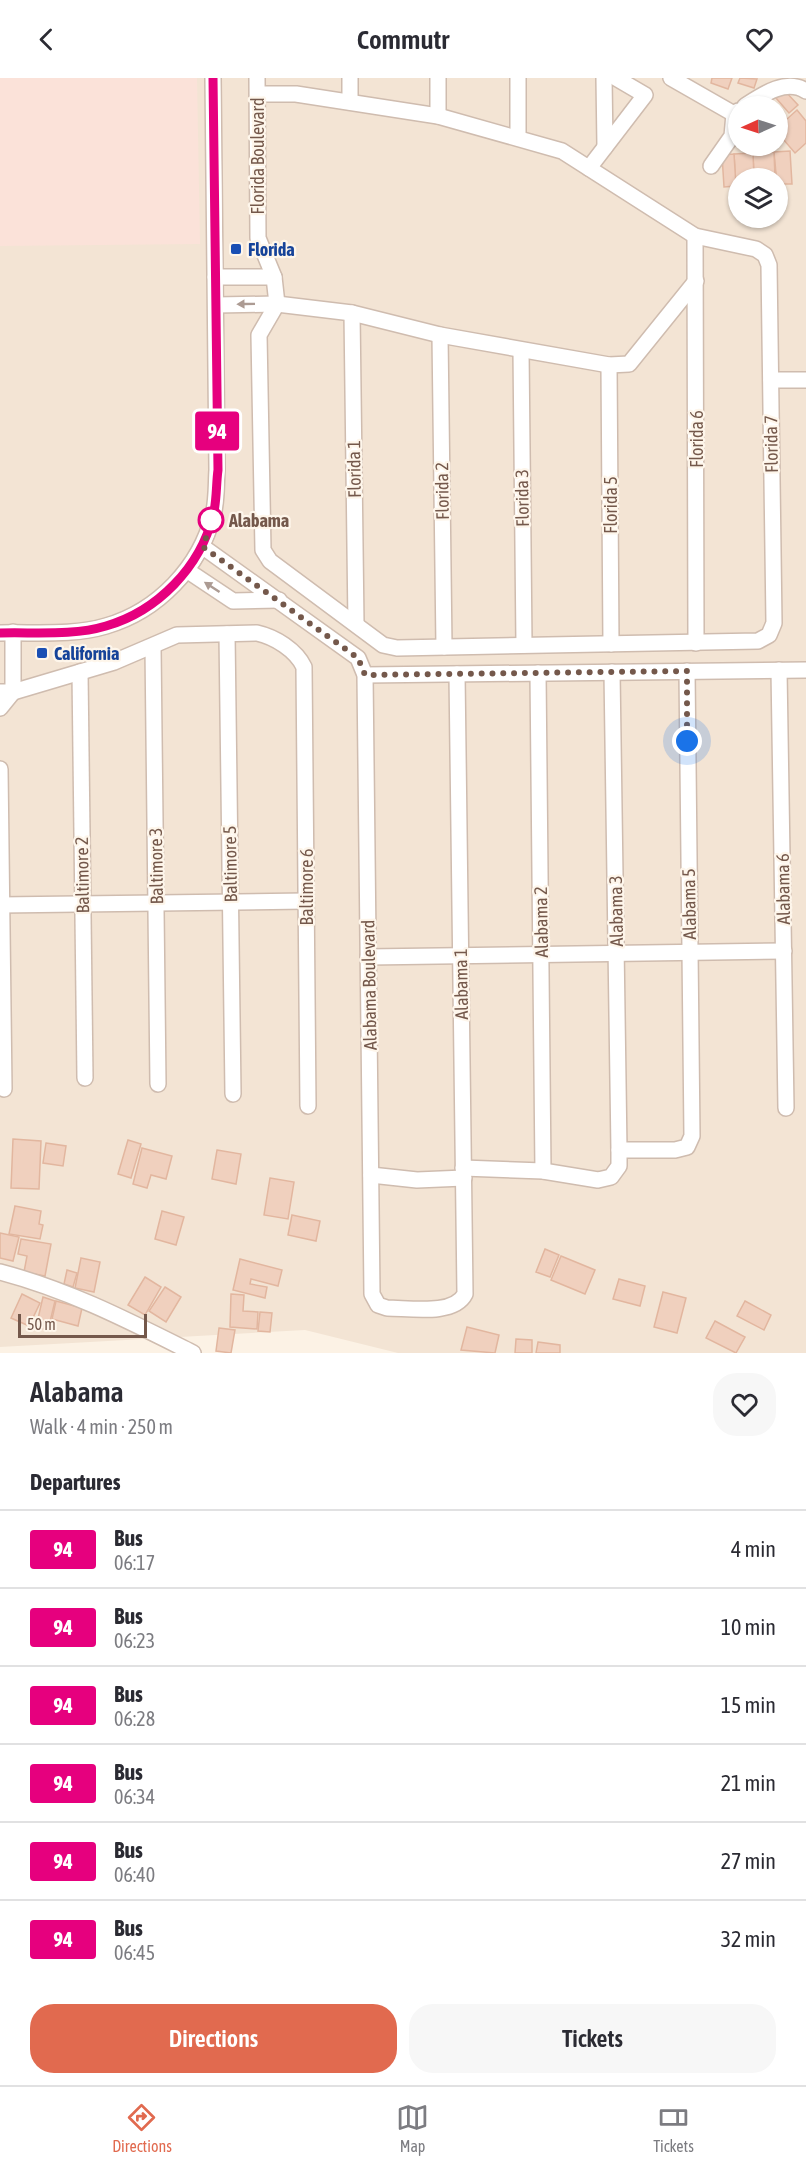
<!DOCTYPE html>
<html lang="en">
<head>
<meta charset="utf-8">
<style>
	:root { --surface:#fff; --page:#f7f7f7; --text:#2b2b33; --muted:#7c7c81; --line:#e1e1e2; --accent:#e16a4f }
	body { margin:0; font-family:"Asap Condensed",sans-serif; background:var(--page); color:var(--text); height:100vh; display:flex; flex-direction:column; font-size:22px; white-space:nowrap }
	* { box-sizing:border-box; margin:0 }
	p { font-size:20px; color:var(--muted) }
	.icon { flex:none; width:33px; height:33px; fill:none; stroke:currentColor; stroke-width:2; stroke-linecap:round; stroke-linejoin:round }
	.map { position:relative; height:1275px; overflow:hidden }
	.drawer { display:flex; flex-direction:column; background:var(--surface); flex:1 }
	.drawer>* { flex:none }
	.badge { padding:0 12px; border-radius:4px; font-size:21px; line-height:39px }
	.needle { width:39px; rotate:267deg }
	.fabs { position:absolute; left:728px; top:18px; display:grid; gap:12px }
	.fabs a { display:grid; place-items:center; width:60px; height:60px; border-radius:50%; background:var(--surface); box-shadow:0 2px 4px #0004; font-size:30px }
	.scale { position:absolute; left:18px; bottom:15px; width:129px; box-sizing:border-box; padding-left:6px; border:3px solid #74584b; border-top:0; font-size:16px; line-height:21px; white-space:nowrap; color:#74584b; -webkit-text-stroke:4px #fef6eb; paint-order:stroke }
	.you { position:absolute; width:30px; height:30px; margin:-15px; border:4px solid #fff; border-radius:50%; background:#1a73e8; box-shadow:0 0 0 9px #1a73e833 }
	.map>.badge { position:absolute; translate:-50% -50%; box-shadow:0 0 0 3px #fff }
	h2 { padding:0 30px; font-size:22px; line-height:54px }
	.round { display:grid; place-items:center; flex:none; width:63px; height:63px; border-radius:24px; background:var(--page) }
	.head { display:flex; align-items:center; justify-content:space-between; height:102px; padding:0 30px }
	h1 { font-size:28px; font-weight:600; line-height:45px }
	.primary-button { display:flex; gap:12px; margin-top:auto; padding:12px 30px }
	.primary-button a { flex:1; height:69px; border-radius:24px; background:var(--accent); color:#fff; font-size:24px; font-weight:600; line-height:69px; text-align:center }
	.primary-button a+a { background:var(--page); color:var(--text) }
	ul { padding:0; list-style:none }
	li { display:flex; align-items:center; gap:18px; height:78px; padding:0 30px; border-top:2px solid var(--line) }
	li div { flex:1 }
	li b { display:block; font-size:22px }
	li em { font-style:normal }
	li .badge { min-width:66px; font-weight:700; text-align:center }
	header { display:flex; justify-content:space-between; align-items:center; height:78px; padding:0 30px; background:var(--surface); font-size:27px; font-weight:600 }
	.tabs { display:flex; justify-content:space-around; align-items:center; height:84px; border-top:2px solid var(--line); background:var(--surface); font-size:16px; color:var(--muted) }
	.tabs a { display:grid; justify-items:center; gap:3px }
	.tabs .on { color:var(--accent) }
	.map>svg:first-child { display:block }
	.residential { fill:#f3e4d4; fill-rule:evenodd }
	.commercial { fill:#fbe2d9 }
	.building { fill:#f0d0be; stroke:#e2b69f; stroke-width:1.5 }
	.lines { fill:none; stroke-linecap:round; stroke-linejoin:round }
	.minor-casing { stroke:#cfbcaf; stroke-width:18 }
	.minor { stroke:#fff; stroke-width:15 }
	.oneway { fill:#ac9b93 }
	.line-casing { stroke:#fff; stroke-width:14 }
	.line { stroke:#e6007e; stroke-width:9 }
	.walk { stroke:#74584b; stroke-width:6; stroke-dasharray:0 10.8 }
	.transit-dot { fill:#1a4fb4; stroke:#fef6eb; stroke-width:2 }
	.stop-dot { fill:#fff; stroke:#e6007e; stroke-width:3 }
	.labels { text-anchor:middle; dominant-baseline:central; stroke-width:4.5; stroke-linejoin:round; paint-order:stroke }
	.street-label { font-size:18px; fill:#74584b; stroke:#fef6eb }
	.transit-label { font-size:18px; font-weight:bold; fill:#164399; stroke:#fef6eb; text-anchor:start }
	.stop-label { font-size:18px; font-weight:bold; fill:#74584b; stroke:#fef6eb; text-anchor:start }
</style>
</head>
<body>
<header><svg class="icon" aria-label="back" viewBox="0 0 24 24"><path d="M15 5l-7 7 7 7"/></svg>Commutr<svg class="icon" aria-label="heart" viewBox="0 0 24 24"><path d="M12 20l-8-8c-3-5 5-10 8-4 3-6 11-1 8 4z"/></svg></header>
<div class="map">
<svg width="806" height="1275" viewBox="0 0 806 1275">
	<rect width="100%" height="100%" fill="#fcf2e5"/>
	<!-- residential -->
	<path class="residential" d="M 0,0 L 806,0 L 806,1275 L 398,1275 L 305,1252 L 0,1269 ZM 738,28 L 777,28 L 777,68 L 738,68 ZM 738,100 L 777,100 L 777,140 L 738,140 Z"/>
	<!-- commercial -->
	<polygon class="commercial" points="0,0 197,0 200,166 0,168"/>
	<!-- building -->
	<g class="building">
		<polygon points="712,0 732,0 728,11 711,5"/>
		<polygon points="740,0 757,1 754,10 738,5"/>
		<polygon points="785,13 798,27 789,35 776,20"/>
		<polygon points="797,32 806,43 806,65 795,75 777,54 777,50"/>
		<polygon points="790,73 792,106 777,106 774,74"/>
		<polygon points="774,74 775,100 754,100 753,75"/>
		<polygon points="753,75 754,100 738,100 736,108 734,76"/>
		<polygon points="734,76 736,108 724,109 722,77"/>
		<polygon points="13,1061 41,1063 39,1111 11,1110"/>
		<polygon points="128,1062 141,1066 131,1100 118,1096"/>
		<polygon points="46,1065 66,1068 63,1088 43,1085"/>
		<polygon points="142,1070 172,1078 166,1101 151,1097 147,1110 133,1106"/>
		<polygon points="217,1072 241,1076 236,1106 212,1101"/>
		<polygon points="270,1100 294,1104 288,1141 264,1137"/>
		<polygon points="15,1128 41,1133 39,1146 43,1147 40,1161 9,1156"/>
		<polygon points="162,1133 184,1139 176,1167 155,1161"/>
		<polygon points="292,1137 320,1143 316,1163 288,1157"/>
		<polygon points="0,1155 19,1159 13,1183 0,1180"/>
		<polygon points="21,1161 51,1166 45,1198 24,1194 27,1178 18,1176"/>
		<polygon points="545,1171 559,1177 550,1199 536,1194"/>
		<polygon points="561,1178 595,1192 585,1216 551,1202"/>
		<polygon points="81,1180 100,1184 94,1214 75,1210"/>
		<polygon points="240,1181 282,1192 278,1208 251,1201 250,1206 267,1209 265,1220 233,1212"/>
		<polygon points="67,1192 77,1195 73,1209 64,1206"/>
		<polygon points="145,1199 161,1209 145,1237 128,1227"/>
		<polygon points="619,1201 645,1208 640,1228 613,1221"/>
		<polygon points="165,1209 181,1219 166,1244 149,1233"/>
		<polygon points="663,1214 686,1220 677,1255 654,1249"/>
		<polygon points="22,1216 40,1225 29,1248 11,1240"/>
		<polygon points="231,1216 244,1217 243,1233 258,1234 257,1251 230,1249"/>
		<polygon points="43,1219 55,1223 48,1252 36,1249"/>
		<polygon points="56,1223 82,1230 78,1248 52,1241"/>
		<polygon points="745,1223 771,1237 764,1252 737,1238"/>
		<polygon points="260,1234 272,1235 270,1254 258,1253"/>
		<polygon points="715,1243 745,1259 736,1275 706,1260"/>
		<polygon points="467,1249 499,1257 495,1275 461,1272"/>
		<polygon points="219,1250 235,1252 231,1275 216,1273"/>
		<polygon points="516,1261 532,1262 532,1275 515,1275"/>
		<polygon points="538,1264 560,1267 560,1275 536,1275"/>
	</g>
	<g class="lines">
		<defs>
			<g id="minor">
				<polyline points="257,0 258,160 274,199 277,226 259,257 263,472 270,483 383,567 397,570 758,563 769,557 774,545 769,187 765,177 756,171 695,158 562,73 438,38 296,16 257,16"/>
				<polyline points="350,0 350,24"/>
				<polyline points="438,0 438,38"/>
				<polyline points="518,0 518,60"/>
				<polyline points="604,0 605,69"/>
				<polyline points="671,0 734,36 738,33"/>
				<path d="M 745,28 C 762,17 786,0 806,13"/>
				<polyline points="711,88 732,58 734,36"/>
				<polyline points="589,90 645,17 616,0"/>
				<polyline points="695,158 696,565"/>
				<polyline points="215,199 274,199"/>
				<polyline points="216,227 277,226 352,235 440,257 609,287 629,286 696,203"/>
				<polyline points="352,235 356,546"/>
				<polyline points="440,257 444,569"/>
				<polyline points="521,272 524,567"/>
				<polyline points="609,287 611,566"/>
				<polyline points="771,302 806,302"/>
				<path d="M 203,469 L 358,580 L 365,597 L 372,1216 L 378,1227 L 387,1230 C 409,1230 454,1238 465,1216 L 457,596"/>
				<polyline points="188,493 233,523 279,522"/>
				<path d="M 0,555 C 34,554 73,558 106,548 C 158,533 200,489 213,437 C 217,423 216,406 217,392 L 213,0"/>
				<polyline points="227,556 233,1016"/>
				<polyline points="153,569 158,1006"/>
				<polyline points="779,592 786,1030"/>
				<polyline points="80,594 85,1000"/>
				<polyline points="612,594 619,1072"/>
				<polyline points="538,595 543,1093"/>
				<polyline points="365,597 806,592"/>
				<path d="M 0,614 L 13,614 L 114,584 L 177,557 L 257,555 C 275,559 296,572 304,589 L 308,1028"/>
				<polyline points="0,630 13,614 13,554"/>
				<polyline points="0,691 4,1011"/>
				<polyline points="0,827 306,823"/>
				<polyline points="368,879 784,873"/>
				<polyline points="463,1090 543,1093 598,1102 611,1099 619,1088 619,1072 675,1072 687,1069 692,1058 687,593"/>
				<polyline points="371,1097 417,1102 464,1100"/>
				<path d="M 0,1194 C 69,1212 129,1243 193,1275"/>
			</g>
		</defs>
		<!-- minor casing -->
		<use href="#minor" class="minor-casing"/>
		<!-- minor -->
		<use href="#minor" class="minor"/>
	</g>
	<!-- one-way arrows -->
	<defs><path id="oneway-solid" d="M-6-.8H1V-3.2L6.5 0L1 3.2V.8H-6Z" transform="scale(1.5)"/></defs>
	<g class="oneway">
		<use href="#oneway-solid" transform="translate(246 226) rotate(179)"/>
		<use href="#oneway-solid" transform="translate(212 509) rotate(-147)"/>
	</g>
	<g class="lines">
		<defs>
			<path id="line" d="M 0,555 C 34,554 73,558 106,548 C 158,533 200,489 213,438 C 217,423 216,406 218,392 L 213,0"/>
		</defs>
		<!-- line casing -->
		<use href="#line" class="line-casing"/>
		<!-- line -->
		<use href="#line" class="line"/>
		<!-- walk -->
		<polyline class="walk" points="211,442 214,436 203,469 358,580 365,597 687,593 687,663"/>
	</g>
	<!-- markers -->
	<g class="transit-dot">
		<rect x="230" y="165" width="12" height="12" rx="3"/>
		<rect x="36" y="569" width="12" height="12" rx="3"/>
	</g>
	<circle class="stop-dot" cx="211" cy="442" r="12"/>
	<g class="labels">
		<!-- street labels -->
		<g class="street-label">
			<text transform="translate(257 78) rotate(-90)">Florida Boulevard</text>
			<text transform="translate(696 361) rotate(-90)">Florida 6</text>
			<text transform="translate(771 366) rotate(-91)">Florida 7</text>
			<text transform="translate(354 391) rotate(-91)">Florida 1</text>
			<text transform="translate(442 413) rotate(-91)">Florida 2</text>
			<text transform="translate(522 420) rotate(-91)">Florida 3</text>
			<text transform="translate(610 427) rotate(-90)">Florida 5</text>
			<text transform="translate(230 786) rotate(-91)">Baltimore 5</text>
			<text transform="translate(156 788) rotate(-91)">Baltimore 3</text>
			<text transform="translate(82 797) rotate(-91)">Baltimore 2</text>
			<text transform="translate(306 809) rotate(-90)">Baltimore 6</text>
			<text transform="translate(783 811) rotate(-91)">Alabama 6</text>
			<text transform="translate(689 826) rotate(-91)">Alabama 5</text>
			<text transform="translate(616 833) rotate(-91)">Alabama 3</text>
			<text transform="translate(541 844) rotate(-91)">Alabama 2</text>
			<text transform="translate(461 906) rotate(-91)">Alabama 1</text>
			<text transform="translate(369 907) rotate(-91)">Alabama Boulevard</text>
		</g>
		<!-- transit labels -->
		<g class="transit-label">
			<text x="248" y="171">Florida</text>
			<text x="54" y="575">California</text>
		</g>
		<!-- stop labels -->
		<g class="stop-label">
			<text x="229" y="442">Alabama</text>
		</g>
	</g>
</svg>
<div class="fabs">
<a><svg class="needle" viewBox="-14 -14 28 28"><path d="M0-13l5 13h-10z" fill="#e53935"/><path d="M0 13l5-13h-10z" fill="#7c7c81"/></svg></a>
<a><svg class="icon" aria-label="layers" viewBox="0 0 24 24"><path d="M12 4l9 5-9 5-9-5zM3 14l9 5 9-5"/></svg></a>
</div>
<div class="scale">50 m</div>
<div class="you" style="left:687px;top:663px"></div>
<b class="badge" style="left:217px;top:353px;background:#e6007e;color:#fff">94</b>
</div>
<section class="drawer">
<div class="head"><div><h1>Alabama</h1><p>Walk · 4 min · 250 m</p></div><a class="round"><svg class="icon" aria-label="heart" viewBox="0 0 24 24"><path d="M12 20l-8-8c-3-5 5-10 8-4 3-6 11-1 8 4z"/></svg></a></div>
<h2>Departures</h2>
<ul>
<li><span class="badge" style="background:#e6007e;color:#fff">94</span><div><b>Bus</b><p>06:17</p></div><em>4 min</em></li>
<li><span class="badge" style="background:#e6007e;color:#fff">94</span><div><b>Bus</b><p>06:23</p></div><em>10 min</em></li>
<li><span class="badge" style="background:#e6007e;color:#fff">94</span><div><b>Bus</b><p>06:28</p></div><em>15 min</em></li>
<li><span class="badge" style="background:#e6007e;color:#fff">94</span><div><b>Bus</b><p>06:34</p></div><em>21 min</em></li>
<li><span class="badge" style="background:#e6007e;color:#fff">94</span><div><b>Bus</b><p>06:40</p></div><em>27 min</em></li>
<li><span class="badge" style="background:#e6007e;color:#fff">94</span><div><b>Bus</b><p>06:45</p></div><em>32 min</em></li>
</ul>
<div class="primary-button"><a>Directions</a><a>Tickets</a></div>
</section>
<nav class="tabs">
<a class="on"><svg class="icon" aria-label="directions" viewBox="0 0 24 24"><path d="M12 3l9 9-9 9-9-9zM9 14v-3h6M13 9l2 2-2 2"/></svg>Directions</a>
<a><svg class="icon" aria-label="map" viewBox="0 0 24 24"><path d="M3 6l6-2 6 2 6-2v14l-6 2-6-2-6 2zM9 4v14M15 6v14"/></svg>Map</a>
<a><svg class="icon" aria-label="tickets" viewBox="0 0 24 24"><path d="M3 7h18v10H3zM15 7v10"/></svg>Tickets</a>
</nav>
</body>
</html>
